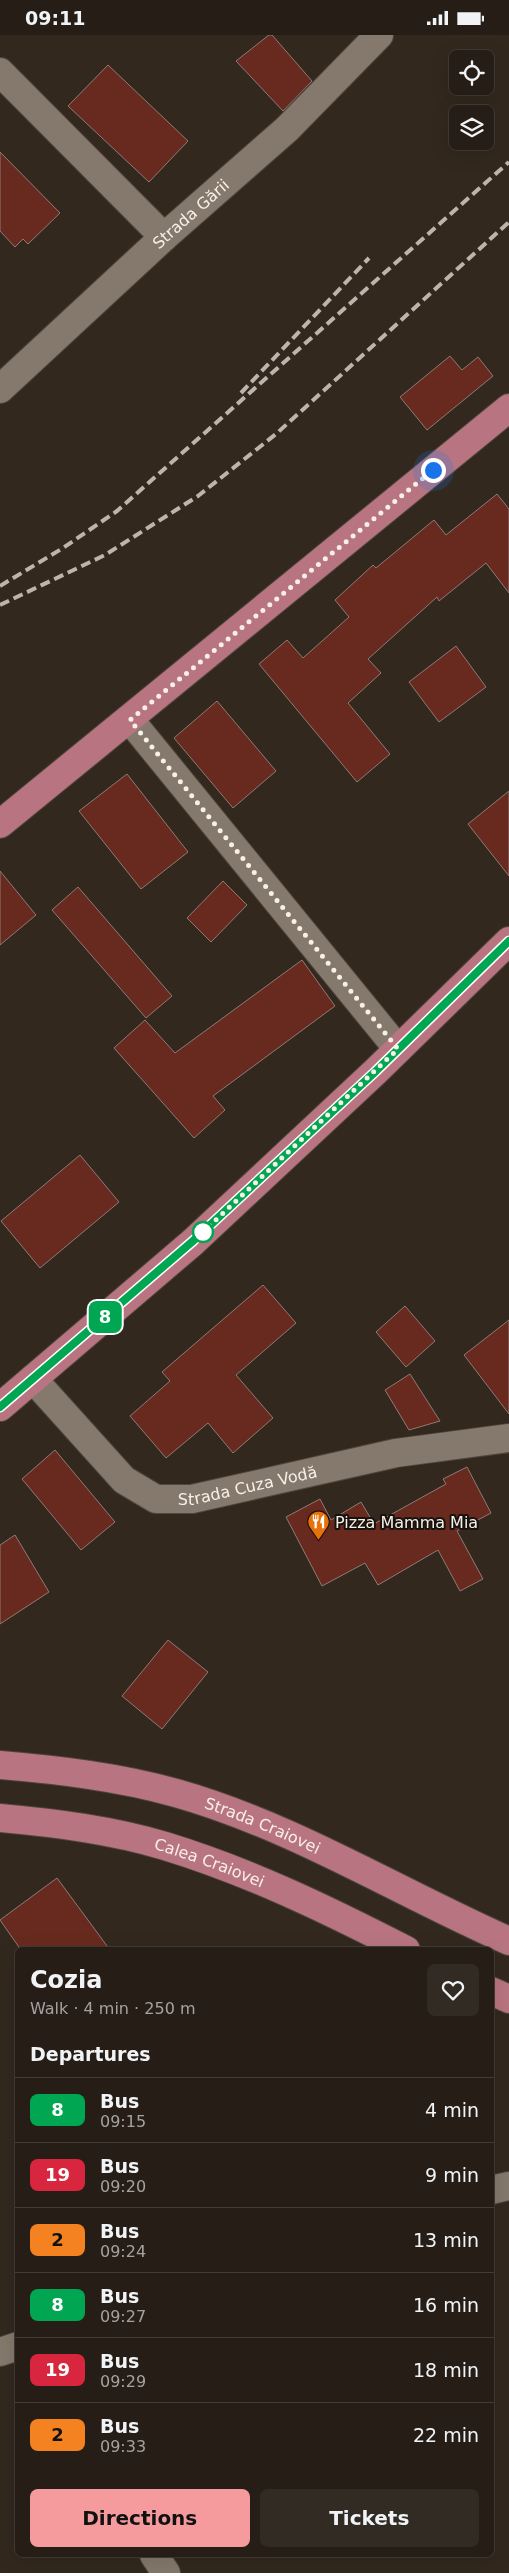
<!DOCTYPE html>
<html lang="en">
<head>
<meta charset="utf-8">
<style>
	:root { --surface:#261e16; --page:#322b23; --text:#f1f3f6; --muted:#a4a2a1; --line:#423c35; --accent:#f59b9e }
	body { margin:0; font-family:"DejaVu Sans",sans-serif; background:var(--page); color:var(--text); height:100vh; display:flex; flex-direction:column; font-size:19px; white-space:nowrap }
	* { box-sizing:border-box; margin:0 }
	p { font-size:16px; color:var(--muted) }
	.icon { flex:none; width:28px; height:28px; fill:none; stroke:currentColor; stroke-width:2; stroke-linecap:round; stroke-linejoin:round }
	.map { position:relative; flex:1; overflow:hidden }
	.side { position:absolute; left:15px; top:1912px; width:479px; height:610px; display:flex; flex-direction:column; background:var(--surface); border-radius:8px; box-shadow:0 5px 20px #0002,0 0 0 1px var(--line) }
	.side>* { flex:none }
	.badge { padding:0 10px; border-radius:8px; font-size:18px; line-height:32px }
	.buttons { position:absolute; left:449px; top:15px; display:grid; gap:10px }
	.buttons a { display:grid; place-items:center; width:45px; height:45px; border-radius:8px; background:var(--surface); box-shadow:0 5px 20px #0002,0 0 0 1px var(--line); font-size:25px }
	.you { position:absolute; width:25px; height:25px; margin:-12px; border:4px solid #fff; border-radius:50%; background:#1a73e8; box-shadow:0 0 0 8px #1a73e833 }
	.map>.badge { position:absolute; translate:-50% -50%; box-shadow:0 0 0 2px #fff }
	h2 { padding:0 15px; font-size:19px; line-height:45px }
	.round { display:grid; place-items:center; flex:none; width:52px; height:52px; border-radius:8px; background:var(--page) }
	.summary { display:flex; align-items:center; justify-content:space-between; height:85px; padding:0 15px }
	h1 { font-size:24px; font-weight:700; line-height:38px }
	.primary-button { display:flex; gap:10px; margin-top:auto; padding:10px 15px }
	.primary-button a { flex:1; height:58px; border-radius:8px; background:var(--accent); color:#111; font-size:20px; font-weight:700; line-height:58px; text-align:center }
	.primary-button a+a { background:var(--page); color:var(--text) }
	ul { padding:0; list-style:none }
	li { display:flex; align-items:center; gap:15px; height:65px; padding:0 15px; border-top:1px solid var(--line) }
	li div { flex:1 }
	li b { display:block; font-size:19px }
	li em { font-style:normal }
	li .badge { min-width:55px; font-weight:700; text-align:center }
	.status { display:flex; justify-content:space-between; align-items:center; height:35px; padding:0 25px; background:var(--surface); direction:ltr }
	.status svg { height:14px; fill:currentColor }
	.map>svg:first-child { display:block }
	.building { fill:#682a1e; stroke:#8d7b77 }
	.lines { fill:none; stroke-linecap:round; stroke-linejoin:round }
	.minor-casing { stroke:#4f463e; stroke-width:30 }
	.major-casing { stroke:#4f463e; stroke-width:30 }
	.minor { stroke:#85796d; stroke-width:28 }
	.major { stroke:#b87581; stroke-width:28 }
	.rail { stroke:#bdb5ad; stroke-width:4; stroke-dasharray:10 5; stroke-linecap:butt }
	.line-casing { stroke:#fff; stroke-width:11 }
	.line { stroke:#00a651; stroke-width:8 }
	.walk { stroke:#f7f0e9; stroke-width:5; stroke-dasharray:0 9 }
	.stop-dot { fill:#fff; stroke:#00a651; stroke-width:2.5 }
	.labels { text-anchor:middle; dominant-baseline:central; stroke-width:4; stroke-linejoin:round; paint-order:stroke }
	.street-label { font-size:16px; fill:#f7f0e9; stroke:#16120d }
	.poi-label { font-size:16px; fill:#f7f0e9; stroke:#16120d; text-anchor:start }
</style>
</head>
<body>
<div class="status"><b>09:11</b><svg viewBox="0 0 49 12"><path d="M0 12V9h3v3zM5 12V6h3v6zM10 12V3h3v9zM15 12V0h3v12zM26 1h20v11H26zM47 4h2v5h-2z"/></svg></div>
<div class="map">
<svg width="509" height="2538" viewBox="0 0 509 2538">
	<rect width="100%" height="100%" fill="#32281e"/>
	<!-- building -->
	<g class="building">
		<polygon points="269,0 272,0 312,46 283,76 236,26"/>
		<polygon points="108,30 188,106 149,147 68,71"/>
		<polygon points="0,117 60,178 28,209 23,204 15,212 0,196"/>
		<polygon points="450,321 462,335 478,322 493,341 427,395 400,362"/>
		<polygon points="497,459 509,474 509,558 486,528 439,566 437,562 368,624 381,638 348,668 390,719 357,747 259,629 287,605 303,623 349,582 335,565 373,530 376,533 434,485 446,500"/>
		<polygon points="456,611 486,652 439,687 409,647"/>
		<polygon points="217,666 276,736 233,773 174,703"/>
		<polygon points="127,739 188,817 141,854 79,776"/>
		<polygon points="509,756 509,841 468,789"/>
		<polygon points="0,836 36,880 0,910"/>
		<polygon points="223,846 247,870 211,907 187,883"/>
		<polygon points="78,852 172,961 146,983 52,875"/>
		<polygon points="302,925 335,971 213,1061 225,1075 194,1103 114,1013 145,985 175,1018"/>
		<polygon points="80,1120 119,1167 40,1233 1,1186"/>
		<polygon points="263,1250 296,1288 236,1340 273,1383 233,1418 208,1388 166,1423 130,1381 170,1346 162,1337"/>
		<polygon points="405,1271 435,1306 406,1332 376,1297"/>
		<polygon points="509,1285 509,1379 464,1320"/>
		<polygon points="410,1339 440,1386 409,1395 385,1355"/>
		<polygon points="55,1415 115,1487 81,1515 22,1444"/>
		<polygon points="467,1432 491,1478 457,1496 483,1544 460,1556 438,1515 378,1550 365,1528 322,1551 286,1482 320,1464 331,1485 361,1467 374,1489 446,1449 443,1444"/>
		<polygon points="15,1500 49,1557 0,1589 0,1510"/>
		<polygon points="168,1605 208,1637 162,1694 122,1661"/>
		<polygon points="57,1843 110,1915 21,1915 0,1885"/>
	</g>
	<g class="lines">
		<defs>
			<g id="minor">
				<polyline points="0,37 164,202"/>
				<path id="s1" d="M 0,354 L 164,202 L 287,94 L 379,0"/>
				<polyline points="130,685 398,1014"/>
				<path id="s2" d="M 33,1344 L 124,1445 L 156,1464 L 192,1464 L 396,1418 L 509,1403"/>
				<polyline points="491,2155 509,2151"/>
				<polyline points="0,2317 18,2311"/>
				<polyline points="154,2520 166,2538"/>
			</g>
			<g id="major">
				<polyline points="0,789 509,373"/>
				<polyline points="0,1372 193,1207 376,1036 509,906"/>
				<path id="s3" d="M 0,1730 C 59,1735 119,1742 176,1758 C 293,1791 398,1857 509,1906"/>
				<path id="s4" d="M 0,1783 C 55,1788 112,1795 165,1811 C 250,1837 328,1875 406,1915"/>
				<polyline points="491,1956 509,1964"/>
			</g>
		</defs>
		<!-- minor casing -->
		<use href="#minor" class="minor-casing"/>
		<!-- major casing -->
		<use href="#major" class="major-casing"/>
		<!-- minor -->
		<use href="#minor" class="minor"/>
		<!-- major -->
		<use href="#major" class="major"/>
		<!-- rail -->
		<g class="rail">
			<polyline points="241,358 369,223"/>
			<polyline points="0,551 63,513 117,476 509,127"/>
			<polyline points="0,570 105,520 198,461 276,399 509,187"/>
		</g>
	</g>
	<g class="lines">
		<defs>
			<polyline id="line" points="0,1372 193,1206 376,1036 509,906"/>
		</defs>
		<!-- line casing -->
		<use href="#line" class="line-casing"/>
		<!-- line -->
		<use href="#line" class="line"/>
		<!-- walk -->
		<polyline class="walk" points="203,1197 398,1014 130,685 433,435"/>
	</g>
	<!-- icons -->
	<defs>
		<symbol id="restaurant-pin" viewBox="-11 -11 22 30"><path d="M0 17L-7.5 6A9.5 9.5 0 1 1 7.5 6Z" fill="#e8710a" stroke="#16120d"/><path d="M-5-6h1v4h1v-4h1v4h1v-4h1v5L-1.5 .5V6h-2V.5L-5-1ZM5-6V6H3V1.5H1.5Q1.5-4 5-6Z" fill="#fff"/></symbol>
	</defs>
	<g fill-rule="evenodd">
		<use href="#restaurant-pin" x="306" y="1474" width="25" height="34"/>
	</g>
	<!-- markers -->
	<circle class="stop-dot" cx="203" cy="1197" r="10"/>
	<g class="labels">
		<!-- street labels -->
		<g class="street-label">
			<text stroke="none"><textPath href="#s1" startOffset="259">Strada Gării</textPath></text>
			<text stroke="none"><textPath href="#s2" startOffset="266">Strada Cuza Vodă</textPath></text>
			<text stroke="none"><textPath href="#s3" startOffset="271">Strada Craiovei</textPath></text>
			<text stroke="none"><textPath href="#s4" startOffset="215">Calea Craiovei</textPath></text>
		</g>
		<!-- poi labels -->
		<g class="poi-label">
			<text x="335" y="1487">Pizza Mamma Mia</text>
		</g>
	</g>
</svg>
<div class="buttons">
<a><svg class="icon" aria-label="locate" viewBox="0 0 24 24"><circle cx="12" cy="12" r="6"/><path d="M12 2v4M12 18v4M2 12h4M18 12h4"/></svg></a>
<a><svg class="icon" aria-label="layers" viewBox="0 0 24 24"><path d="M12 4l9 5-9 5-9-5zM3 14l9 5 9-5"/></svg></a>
</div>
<div class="you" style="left:433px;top:435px"></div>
<b class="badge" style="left:105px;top:1282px;background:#00a651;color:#fff">8</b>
<section class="side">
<div class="summary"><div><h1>Cozia</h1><p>Walk · 4 min · 250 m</p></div><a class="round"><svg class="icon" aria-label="heart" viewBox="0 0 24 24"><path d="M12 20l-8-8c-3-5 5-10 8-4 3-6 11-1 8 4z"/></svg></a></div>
<h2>Departures</h2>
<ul>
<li><span class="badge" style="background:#00a651;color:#fff">8</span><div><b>Bus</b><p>09:15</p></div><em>4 min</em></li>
<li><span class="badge" style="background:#d7263d;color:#fff">19</span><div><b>Bus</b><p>09:20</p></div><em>9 min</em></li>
<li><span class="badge" style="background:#f58220;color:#111">2</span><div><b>Bus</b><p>09:24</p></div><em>13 min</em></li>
<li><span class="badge" style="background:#00a651;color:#fff">8</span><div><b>Bus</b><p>09:27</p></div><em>16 min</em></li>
<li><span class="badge" style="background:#d7263d;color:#fff">19</span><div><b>Bus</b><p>09:29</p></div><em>18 min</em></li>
<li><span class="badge" style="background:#f58220;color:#111">2</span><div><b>Bus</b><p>09:33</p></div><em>22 min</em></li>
</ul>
<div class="primary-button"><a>Directions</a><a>Tickets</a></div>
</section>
</div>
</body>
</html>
